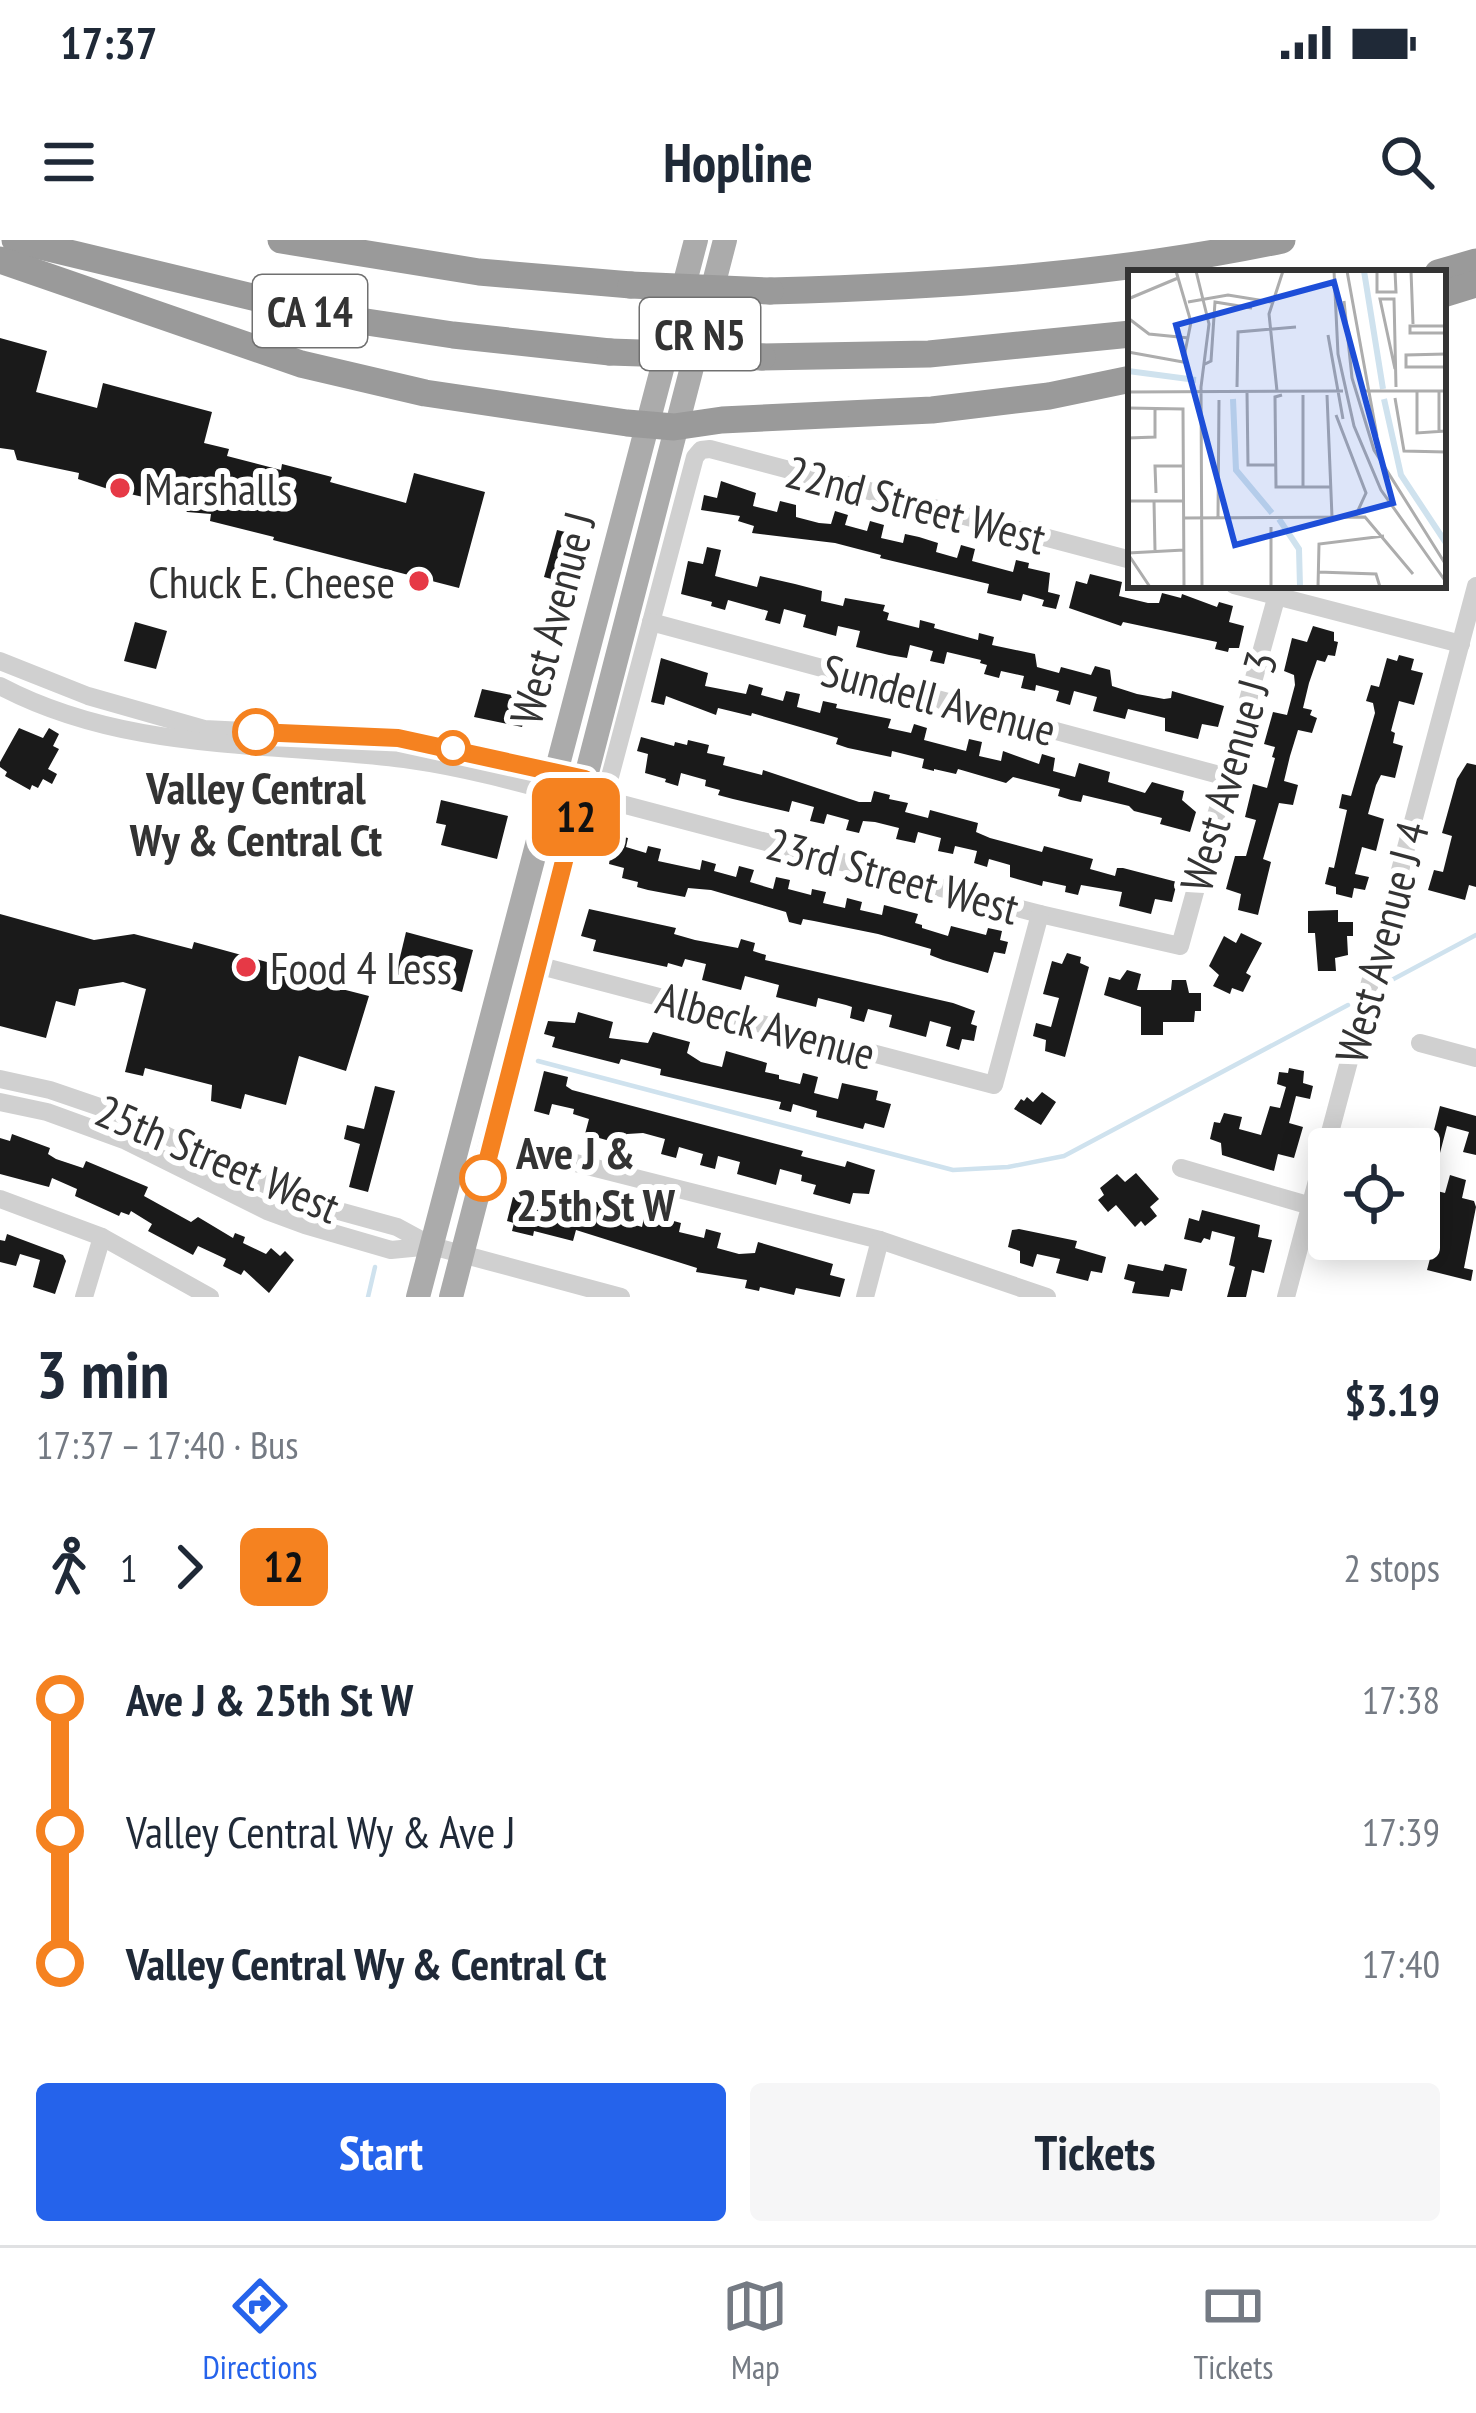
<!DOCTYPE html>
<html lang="en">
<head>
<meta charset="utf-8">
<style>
	:root { --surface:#fff; --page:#f6f6f7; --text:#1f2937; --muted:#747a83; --line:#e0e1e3; --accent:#2563eb }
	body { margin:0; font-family:"PT Sans Narrow",sans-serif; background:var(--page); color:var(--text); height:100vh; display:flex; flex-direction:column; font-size:45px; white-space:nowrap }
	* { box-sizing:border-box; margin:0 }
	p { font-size:39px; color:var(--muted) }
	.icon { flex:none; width:66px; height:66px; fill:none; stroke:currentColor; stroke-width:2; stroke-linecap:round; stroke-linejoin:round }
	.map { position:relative; height:1057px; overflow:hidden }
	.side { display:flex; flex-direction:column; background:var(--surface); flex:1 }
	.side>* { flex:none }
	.badge { padding:0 24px; border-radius:18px; font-size:42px; line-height:78px }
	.tools { position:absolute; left:1308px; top:888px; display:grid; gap:24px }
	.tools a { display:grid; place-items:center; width:132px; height:132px; border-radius:12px; background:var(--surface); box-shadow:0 6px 30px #0003; font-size:60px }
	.map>.badge { position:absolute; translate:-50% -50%; box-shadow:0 0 0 6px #fff }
	.legs { display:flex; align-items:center; gap:18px; height:132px; padding:0 36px; font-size:39px }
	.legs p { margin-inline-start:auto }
	.summary { display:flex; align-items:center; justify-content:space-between; height:204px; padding:0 36px }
	h1 { font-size:66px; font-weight:800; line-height:90px }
	.action { display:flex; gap:24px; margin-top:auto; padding:24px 36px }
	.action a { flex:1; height:138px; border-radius:12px; background:var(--accent); color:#fff; font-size:48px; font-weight:800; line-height:138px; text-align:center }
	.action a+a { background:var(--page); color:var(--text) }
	ul { padding:0 36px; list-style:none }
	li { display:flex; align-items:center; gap:42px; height:132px; font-size:45px }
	li i { display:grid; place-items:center; width:18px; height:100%; margin:0 15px; background:currentColor }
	li i::after { content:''; width:30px; height:30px; margin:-15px; border:9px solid; border-radius:50%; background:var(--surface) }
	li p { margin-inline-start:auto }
	li:first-child i { background:linear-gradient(#0000 50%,currentColor 0) }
	li:last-child i { background:linear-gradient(currentColor 50%,#0000 0) }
	.status { display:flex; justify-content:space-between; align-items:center; height:84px; padding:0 60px; background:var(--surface); direction:ltr }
	.status svg { height:33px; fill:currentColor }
	header { display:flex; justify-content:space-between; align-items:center; height:156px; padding:0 36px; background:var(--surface); font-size:54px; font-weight:800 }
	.tabs { display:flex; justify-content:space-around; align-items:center; height:168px; border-top:3px solid var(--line); background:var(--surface); font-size:33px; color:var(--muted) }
	.tabs a { display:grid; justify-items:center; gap:6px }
	.tabs .active { color:var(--accent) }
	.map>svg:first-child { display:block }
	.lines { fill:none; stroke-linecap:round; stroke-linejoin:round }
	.stream { stroke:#cfe2ee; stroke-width:4.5 }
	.building { fill:#1a1a1a }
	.minor { stroke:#d0d0d0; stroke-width:18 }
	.major { stroke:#ababab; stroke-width:24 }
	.highway { stroke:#9a9a9a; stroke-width:27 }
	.highway-bridge { stroke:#9a9a9a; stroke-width:27 }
	.line-1-casing { stroke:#fff; stroke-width:27 }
	.line-1 { stroke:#f58220; stroke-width:18 }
	.poi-dot { fill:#e63946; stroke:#fff; stroke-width:4.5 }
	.stop-1-dot { fill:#fff; stroke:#f58220; stroke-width:6 }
	.labels { text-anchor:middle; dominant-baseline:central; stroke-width:12; stroke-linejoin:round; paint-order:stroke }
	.shield { fill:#fff; stroke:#707070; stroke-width:3 }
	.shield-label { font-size:42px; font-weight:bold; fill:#333 }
	.poi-label { font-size:45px; fill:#333; stroke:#fff; text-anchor:start }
	.street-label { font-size:45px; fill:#333; stroke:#fff }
	.stop-label { font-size:45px; font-weight:bold; fill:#333; stroke:#fff }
	.inset-river { fill:none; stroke:#cfe2ee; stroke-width:6 }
	.inset-road { fill:none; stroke:#adadad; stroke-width:3 }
	.view { fill:#1d4ed8; fill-opacity:0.15; stroke:#1d4ed8; stroke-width:6 }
	.inset-edge { fill:none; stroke:#333; stroke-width:6 }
</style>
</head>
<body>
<div class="status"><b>17:37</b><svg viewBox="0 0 49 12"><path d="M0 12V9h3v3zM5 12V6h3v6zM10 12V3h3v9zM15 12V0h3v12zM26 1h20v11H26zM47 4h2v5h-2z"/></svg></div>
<header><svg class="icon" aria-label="menu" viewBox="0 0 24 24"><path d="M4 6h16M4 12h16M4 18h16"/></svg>Hopline<svg class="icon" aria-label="search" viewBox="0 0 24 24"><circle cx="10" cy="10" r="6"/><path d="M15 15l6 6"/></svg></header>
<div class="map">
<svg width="1476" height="1057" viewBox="0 0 1476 1057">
	<rect width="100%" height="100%" fill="#fff"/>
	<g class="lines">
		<!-- stream -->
		<g class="stream">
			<polyline points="1388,742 1476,695"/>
			<polyline points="538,821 953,930 1008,927 1064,916 1348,765"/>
			<polyline points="368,1057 375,1027"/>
		</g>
	</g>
	<!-- building -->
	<g class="building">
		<polygon points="0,98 47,111 36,152 97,168 103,143 212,172 204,203 229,209 227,216 281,230 282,224 332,237 330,242 406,263 414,233 485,252 459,348 273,300 274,297 210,281 211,274 187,272 183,266 108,249 78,239 79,233 17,220 14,210 0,208"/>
		<polygon points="721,241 756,253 753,266 777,272 780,261 796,265 796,277 819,283 831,284 835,271 848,275 845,285 867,291 870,281 884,285 881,298 903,303 905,294 919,297 938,303 936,312 957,318 961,305 975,309 972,321 1013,332 1016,320 1029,323 1028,328 1050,333 1048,352 1060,355 1056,369 1042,366 1044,360 1023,354 1021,361 987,353 989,344 880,318 881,315 835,303 752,293 754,286 738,281 740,276 701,270 704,255 717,258"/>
		<polygon points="557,290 578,295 566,343 544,337"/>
		<polygon points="707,307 721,310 715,336 757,347 760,336 795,344 822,351 821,361 843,366 845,358 885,365 883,371 889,373 887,380 919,388 920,380 935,384 934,388 978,400 979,393 994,397 992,405 1035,414 1037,427 1059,433 1061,427 1091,435 1095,426 1110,430 1112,446 1137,454 1164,459 1171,458 1172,451 1224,466 1218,487 1202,484 1198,499 1165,491 1165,478 1128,469 1125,479 1093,471 1097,457 1074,451 1070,465 1056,461 1059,451 1036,445 1035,451 1021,448 1024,436 1001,431 999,438 984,434 987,425 980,423 981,420 947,412 944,424 930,421 933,411 910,405 907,418 889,415 856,407 860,391 838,386 836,396 803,387 806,375 784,369 780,384 765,380 768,371 728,360 725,370 711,366 712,362 681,354 688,321 703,324"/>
		<polygon points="1090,334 1122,342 1119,356 1148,363 1159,363 1162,353 1181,358 1182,354 1217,367 1219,362 1233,366 1229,382 1244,386 1239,408 1229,408 1228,412 1215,409 1217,402 1123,382 1121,386 1069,368 1076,341 1087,344"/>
		<polygon points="135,382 167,391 156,429 124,421"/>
		<polygon points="1313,386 1334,392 1334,401 1338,402 1335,416 1328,415 1325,422 1317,420 1309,443 1303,468 1312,470 1310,475 1317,478 1312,493 1298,490 1290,516 1284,541 1298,545 1293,565 1279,563 1263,619 1271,622 1258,675 1238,670 1241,654 1226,649 1235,616 1246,616 1256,580 1245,577 1253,544 1267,548 1275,518 1272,517 1275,507 1264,504 1273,472 1287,475 1295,445 1294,435 1284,431 1292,398 1307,402"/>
		<polygon points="1399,415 1414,419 1411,430 1423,433 1414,465 1399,461 1391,491 1395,493 1393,503 1403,506 1395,538 1381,535 1376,545 1368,574 1384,579 1376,611 1362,607 1355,634 1369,637 1365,650 1354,648 1352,658 1336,654 1336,647 1325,644 1329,627 1334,628 1347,570 1339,568 1342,554 1351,556 1375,473 1373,463 1366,461 1371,445 1379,447 1387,418 1397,421"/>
		<polygon points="661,418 708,433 705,446 746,454 749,444 763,448 761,455 783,461 786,451 800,454 797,467 820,473 823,461 837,464 836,468 891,479 888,488 911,493 914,484 927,488 924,500 966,511 969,499 982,502 979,516 1001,521 1003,511 1039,524 1042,514 1055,518 1053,531 1075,537 1079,523 1110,532 1108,542 1145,553 1152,542 1184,551 1182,560 1196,572 1190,592 1160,584 1162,578 1134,571 1129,566 1083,555 1081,562 1071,560 1058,556 1060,549 1013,537 1006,543 958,529 956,534 934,529 934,531 922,528 924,519 892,511 891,517 848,508 836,504 838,498 752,473 751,476 718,468 716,475 666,456 664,465 651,462"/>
		<polygon points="528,441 539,444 529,478 525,477 522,487 474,477 482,449 516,456 517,452 523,454"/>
		<polygon points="19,488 43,498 49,488 59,494 53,506 59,509 48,529 57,534 52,544 43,539 38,548 32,545 30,550 5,536 7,532 0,527 0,522"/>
		<polygon points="641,497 674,506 675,502 687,505 688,500 709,505 707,513 725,517 723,525 762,535 763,530 859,562 871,562 874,551 890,555 889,559 908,563 905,572 928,578 930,570 978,583 976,592 990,598 1042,612 1044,606 1093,619 1090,629 1115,636 1117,628 1123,628 1177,642 1172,662 1155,659 1151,674 1119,666 1122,652 1081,645 1078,655 1065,652 1066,646 1043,641 1042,646 1010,637 1010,625 989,619 987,627 974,623 977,611 955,606 953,614 938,611 941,598 918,592 915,603 896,599 899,588 875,582 863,581 859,593 846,590 849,580 827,574 824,584 810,581 814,567 792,561 789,572 733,559 718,555 720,550 705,546 706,540 681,533 678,546 665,542 666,539 645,533 648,514 637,511"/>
		<polygon points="1467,523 1476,525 1476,647 1469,645 1465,660 1428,650 1434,630 1443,632 1452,596 1442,593 1457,539"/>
		<polygon points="441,560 508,576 497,619 441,605 446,585 436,583"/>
		<polygon points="614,595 628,598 626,607 646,613 648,606 661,609 658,621 700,630 702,620 716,624 714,631 736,637 739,626 754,630 750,642 773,649 776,637 790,640 788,649 811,655 812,649 826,652 823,663 845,668 847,658 862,662 860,670 882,675 884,665 899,669 918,674 915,683 922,685 922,688 948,696 951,686 986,695 988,688 1002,691 1000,700 1008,702 1005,714 994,712 988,733 943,720 930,715 931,709 878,694 814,681 803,679 801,685 789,682 786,672 711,650 688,648 685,657 648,650 637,647 638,642 622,638 624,628 609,624"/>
		<polygon points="589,669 676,688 674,694 695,700 738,708 741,699 755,703 753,711 766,715 765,720 953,763 975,771 971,784 977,786 974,801 962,799 959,810 946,806 951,787 930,781 926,797 889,787 892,775 868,769 864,782 850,778 852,767 846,765 818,758 816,767 776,757 779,745 745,736 741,750 702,740 706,724 685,719 682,727 668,723 667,727 593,711 596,700 581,696"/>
		<polygon points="1338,670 1338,682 1353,682 1353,696 1347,696 1348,715 1335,718 1336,731 1318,731 1315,693 1308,693 1308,671"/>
		<polygon points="0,674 94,700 134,694 192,709 194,702 296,730 295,737 369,756 346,831 299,816 286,865 245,854 241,869 211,861 212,845 145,828 143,836 125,832 146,749 123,742 79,749 75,766 56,761 46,798 0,786"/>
		<polygon points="406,692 473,710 462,752 396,734"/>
		<polygon points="1241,693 1262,703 1246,733 1251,736 1243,752 1232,748 1230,754 1213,746 1219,735 1209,726 1224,696 1236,703"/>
		<polygon points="1067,713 1081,717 1080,723 1089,727 1065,817 1045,811 1046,800 1033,796 1036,783 1051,787 1059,758 1043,754 1052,721 1062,724"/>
		<polygon points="1127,730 1141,734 1137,750 1171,750 1172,740 1186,740 1189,753 1201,753 1201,771 1195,771 1194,782 1163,782 1163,795 1141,795 1141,767 1104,755 1109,737 1120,740"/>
		<polygon points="578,772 613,782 609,798 648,803 653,792 690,802 687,813 701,822 722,827 726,811 767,823 765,832 779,835 779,839 800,844 803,833 818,837 814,853 838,859 842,843 878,851 876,860 891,864 884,888 865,883 863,889 816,877 817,871 793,864 791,872 779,869 781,862 660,835 661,829 621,819 619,824 552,807 555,797 544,794 548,781 575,783"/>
		<polygon points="1289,828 1304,831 1303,843 1313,846 1310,859 1296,856 1289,883 1303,887 1294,918 1278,914 1274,931 1222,915 1221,903 1210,899 1214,882 1220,883 1224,873 1242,877 1239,889 1261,895 1270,866 1280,868 1286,847 1277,844 1279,832 1288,833"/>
		<polygon points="544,831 568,837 566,846 572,850 803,911 801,916 845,927 847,921 875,930 869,954 853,953 850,964 813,954 816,945 801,941 802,935 780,929 776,945 737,934 740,922 718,916 715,929 700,925 703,914 679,907 676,918 661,914 665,899 643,893 627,894 624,905 585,894 589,879 573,874 574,869 552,864 549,875 534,871"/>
		<polygon points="375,846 395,851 368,952 349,947 360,904 344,899 347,885 364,889"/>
		<polygon points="1042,852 1056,862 1041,885 1014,869 1021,859 1024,861 1027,857 1033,862"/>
		<polygon points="1440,866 1476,876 1476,915 1463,912 1469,892 1447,886 1440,913 1429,910"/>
		<polygon points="12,894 50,908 48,914 56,919 83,928 86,921 148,947 144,956 191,982 198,977 233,998 235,993 245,997 243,1003 266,1014 271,1008 280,1016 285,1011 294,1020 269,1053 244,1030 241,1035 223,1026 226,1019 198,1006 193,1015 148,991 152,984 131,971 129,975 121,972 119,976 75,956 77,949 52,938 49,947 0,934 0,898 10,901"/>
		<polygon points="1136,933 1159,959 1150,967 1157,976 1145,986 1141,981 1135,987 1116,965 1108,972 1098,960 1104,955 1100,948 1117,934 1125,942"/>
		<polygon points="1450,935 1466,940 1462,958 1474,961 1476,967 1464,1028 1473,1030 1471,1041 1427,1030 1432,1011 1421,1008 1423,1003 1416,1001 1428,955 1435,957 1437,951 1445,953"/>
		<polygon points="530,952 568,958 565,969 589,975 593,961 608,965 605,976 642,987 645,973 681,983 679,992 704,998 706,989 721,993 717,1008 739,1014 755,1013 758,1002 833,1024 830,1035 845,1039 840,1057 796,1048 794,1055 760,1047 759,1051 745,1048 747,1040 696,1032 697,1028 576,990 573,1001 534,991 533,996 512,991 514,983 507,981 513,957 528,961"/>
		<polygon points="1202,970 1260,985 1258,997 1272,1000 1264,1033 1252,1030 1246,1057 1227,1057 1235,1027 1229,1025 1235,997 1212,991 1210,1000 1204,998 1201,1003 1184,999 1189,978 1199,981"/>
		<polygon points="1019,989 1077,1001 1075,1008 1106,1017 1102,1033 1091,1031 1088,1041 1056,1033 1060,1019 1037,1014 1033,1027 1020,1023 1020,1011 1008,1007 1012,990"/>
		<polygon points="7,994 63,1015 66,1021 55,1054 33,1047 40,1020 20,1014 16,1026 0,1022 0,1000 5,1001"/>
		<polygon points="1128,1024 1163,1031 1165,1024 1187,1029 1182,1051 1171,1049 1169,1057 1132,1053 1135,1042 1124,1039"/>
	</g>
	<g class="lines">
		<!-- minor -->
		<g class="minor">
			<polyline points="1131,320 710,209 701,210 695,217 607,548 614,562 1040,674 1180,706 1277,355"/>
			<polyline points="1234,345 1461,404"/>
			<polyline points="651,382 1227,537"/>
			<polyline points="0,421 88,456 204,489 398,498 585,539"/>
			<path d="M 0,446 C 129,514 272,501 411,520 C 468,528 524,544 580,559"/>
			<polyline points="537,725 994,845 1040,674"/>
			<polyline points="1420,803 1476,818"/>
			<polyline points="0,839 50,850 129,877 295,959 397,987 432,1006 621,1057"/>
			<polyline points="0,862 47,872 124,900 267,971 305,985 391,1010 432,1006"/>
			<polyline points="544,915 880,1000 1047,1057"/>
			<polyline points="1181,928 1311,966"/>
			<polyline points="0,959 102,997 210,1057"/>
			<polyline points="84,1057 102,997"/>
			<polyline points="865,1057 880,1000"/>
			<polyline points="1286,1057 1476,346"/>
		</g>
		<!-- major -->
		<g class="major">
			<polyline points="418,1057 696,0"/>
			<polyline points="451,1057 725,0"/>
		</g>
		<!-- highway -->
		<g class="highway">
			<polyline points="15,0 340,78 453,95 610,112"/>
			<polyline points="281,0 479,32 631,45"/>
			<polyline points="0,20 301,124 425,153 627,183 674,187 722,180 932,170 1049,156 1131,139"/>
			<polyline points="1438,33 1476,22"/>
			<path d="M 770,51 C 943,46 1112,36 1282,0"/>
			<polyline points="1443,54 1476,44"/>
			<polyline points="762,117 929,114 1131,94"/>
		</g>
		<!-- highway-bridge -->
		<g class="highway-bridge">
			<polyline points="631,45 770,51"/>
			<polyline points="610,112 762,117"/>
		</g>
	</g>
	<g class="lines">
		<defs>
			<polyline id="line-1" points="256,492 398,498 585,539 483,938"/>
		</defs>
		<!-- line-1 casing -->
		<use href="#line-1" class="line-1-casing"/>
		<!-- line-1 -->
		<use href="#line-1" class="line-1"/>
	</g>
	<!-- markers -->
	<g class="poi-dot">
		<circle cx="120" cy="248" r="12"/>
		<circle cx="419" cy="341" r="12"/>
		<circle cx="246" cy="727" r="12"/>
	</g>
	<g class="stop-1-dot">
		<circle cx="256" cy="492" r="21"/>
		<circle cx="453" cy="508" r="15"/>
		<circle cx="483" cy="938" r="21"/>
	</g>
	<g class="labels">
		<!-- shield labels -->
		<g class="shield">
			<rect x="253" y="35" width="114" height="72" rx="9"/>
			<rect x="640" y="58" width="120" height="72" rx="9"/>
		</g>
		<g class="shield-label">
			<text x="310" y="71">CA 14</text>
			<text x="700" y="94">CR N5</text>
		</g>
		<!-- poi labels -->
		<g class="poi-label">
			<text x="144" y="248">Marshalls</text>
			<text x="395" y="341" text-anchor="end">Chuck E. Cheese</text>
			<text x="270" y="727">Food 4 Less</text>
		</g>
		<!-- street labels -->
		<g class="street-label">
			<text transform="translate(916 264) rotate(15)">22nd Street West</text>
			<text transform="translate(552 378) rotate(-75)">West Avenue J</text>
			<text transform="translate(939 459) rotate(15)">Sundell Avenue</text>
			<text transform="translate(1228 531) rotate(-74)">West Avenue J 3</text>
			<text transform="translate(893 635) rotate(15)">23rd Street West</text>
			<text transform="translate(1381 702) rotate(-75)">West Avenue J 4</text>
			<text transform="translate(766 785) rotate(15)">Albeck Avenue</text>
			<text transform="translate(218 918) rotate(23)">25th Street West</text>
		</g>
		<!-- stop labels -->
		<g class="stop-label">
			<text x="256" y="547">Valley Central<tspan x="256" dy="52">Wy &amp; Central Ct</tspan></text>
			<text x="516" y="912" text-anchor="start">Ave J &amp;<tspan x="516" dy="52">25th St W</tspan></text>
		</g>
	</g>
	<!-- overview -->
	<g transform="translate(1128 30)">
		<rect width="318" height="318" fill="#fff"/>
		<path class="inset-river" d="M 236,1 L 255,119M 0,101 L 68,110M 105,129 L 108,200 L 144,243M 256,129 L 273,205 L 318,273M 151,249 L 171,279 L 172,317"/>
		<path class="inset-road" d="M 68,1 L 81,54 L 73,117 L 74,317M 206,1 L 210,84 L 226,156 L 253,220 L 318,312M 219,1 L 249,166M 249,1 L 249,22 L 268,22 L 267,1M 283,1 L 285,54M 0,29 L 50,8M 216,31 L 224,108 L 246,180 L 318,295M 60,32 L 100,25 L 143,32M 0,48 L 21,64 L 61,68M 318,56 L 282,56 L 282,63 L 318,63M 200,65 L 215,149M 0,82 L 55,92 L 63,52 L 48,1M 318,84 L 278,85 L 278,97 L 318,97M 75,95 L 83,91 L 87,32 L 124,38M 267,99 L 252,29 L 266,29 L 268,117M 109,117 L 110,62 L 168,57M 149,121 L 141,44 L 155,1M 235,121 L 318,121M 0,122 L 215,121M 119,122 L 120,195 L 147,195M 289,122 L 289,163 L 318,161M 154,125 L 147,127 L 148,217 L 204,217M 199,125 L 204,247M 267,128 L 276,181 L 318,182M 0,138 L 55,139 L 56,317M 208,145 L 238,223 L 227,247M 311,161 L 311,121M 0,168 L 27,167 L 27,139M 175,217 L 175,125M 28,223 L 27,196 L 55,196M 0,231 L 55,231M 26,231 L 27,280M 90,247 L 91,130M 56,248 L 237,247 L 285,304M 0,283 L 56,280M 0,284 L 22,317M 190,302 L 248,304 L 252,317M 143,317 L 143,257M 190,317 L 191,274 L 256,266"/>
		<path class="view" d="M 206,12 L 265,233 L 107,275 L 48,55 Z"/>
		<rect width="318" height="318" class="inset-edge"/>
	</g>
</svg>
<div class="tools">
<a><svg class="icon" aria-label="locate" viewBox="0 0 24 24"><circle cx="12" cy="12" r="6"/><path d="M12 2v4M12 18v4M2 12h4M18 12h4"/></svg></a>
</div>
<b class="badge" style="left:576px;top:577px;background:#f58220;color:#111">12</b>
</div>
<section class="side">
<div class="summary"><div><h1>3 min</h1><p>17:37 – 17:40 · Bus</p></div><b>$3.19</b></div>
<div class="legs"><svg class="icon" aria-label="walk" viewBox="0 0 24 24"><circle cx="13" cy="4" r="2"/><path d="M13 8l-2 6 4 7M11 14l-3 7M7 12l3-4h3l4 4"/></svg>1<svg class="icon" aria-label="forward" viewBox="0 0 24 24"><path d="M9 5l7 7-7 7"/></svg><b class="badge" style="background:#f58220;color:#111">12</b><p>2 stops</p></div>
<ul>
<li><i style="color:#f58220"></i><b>Ave J &amp; 25th St W</b><p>17:38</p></li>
<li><i style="color:#f58220"></i><span>Valley Central Wy &amp; Ave J</span><p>17:39</p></li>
<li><i style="color:#f58220"></i><b>Valley Central Wy &amp; Central Ct</b><p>17:40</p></li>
</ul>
<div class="action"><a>Start</a><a>Tickets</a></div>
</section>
<nav class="tabs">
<a class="active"><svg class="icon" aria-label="directions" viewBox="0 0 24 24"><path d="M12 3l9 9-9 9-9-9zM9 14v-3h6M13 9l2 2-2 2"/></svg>Directions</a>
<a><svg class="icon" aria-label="map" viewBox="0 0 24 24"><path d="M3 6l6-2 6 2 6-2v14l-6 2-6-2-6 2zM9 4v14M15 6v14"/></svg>Map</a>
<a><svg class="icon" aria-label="tickets" viewBox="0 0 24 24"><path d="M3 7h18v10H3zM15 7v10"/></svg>Tickets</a>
</nav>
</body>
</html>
